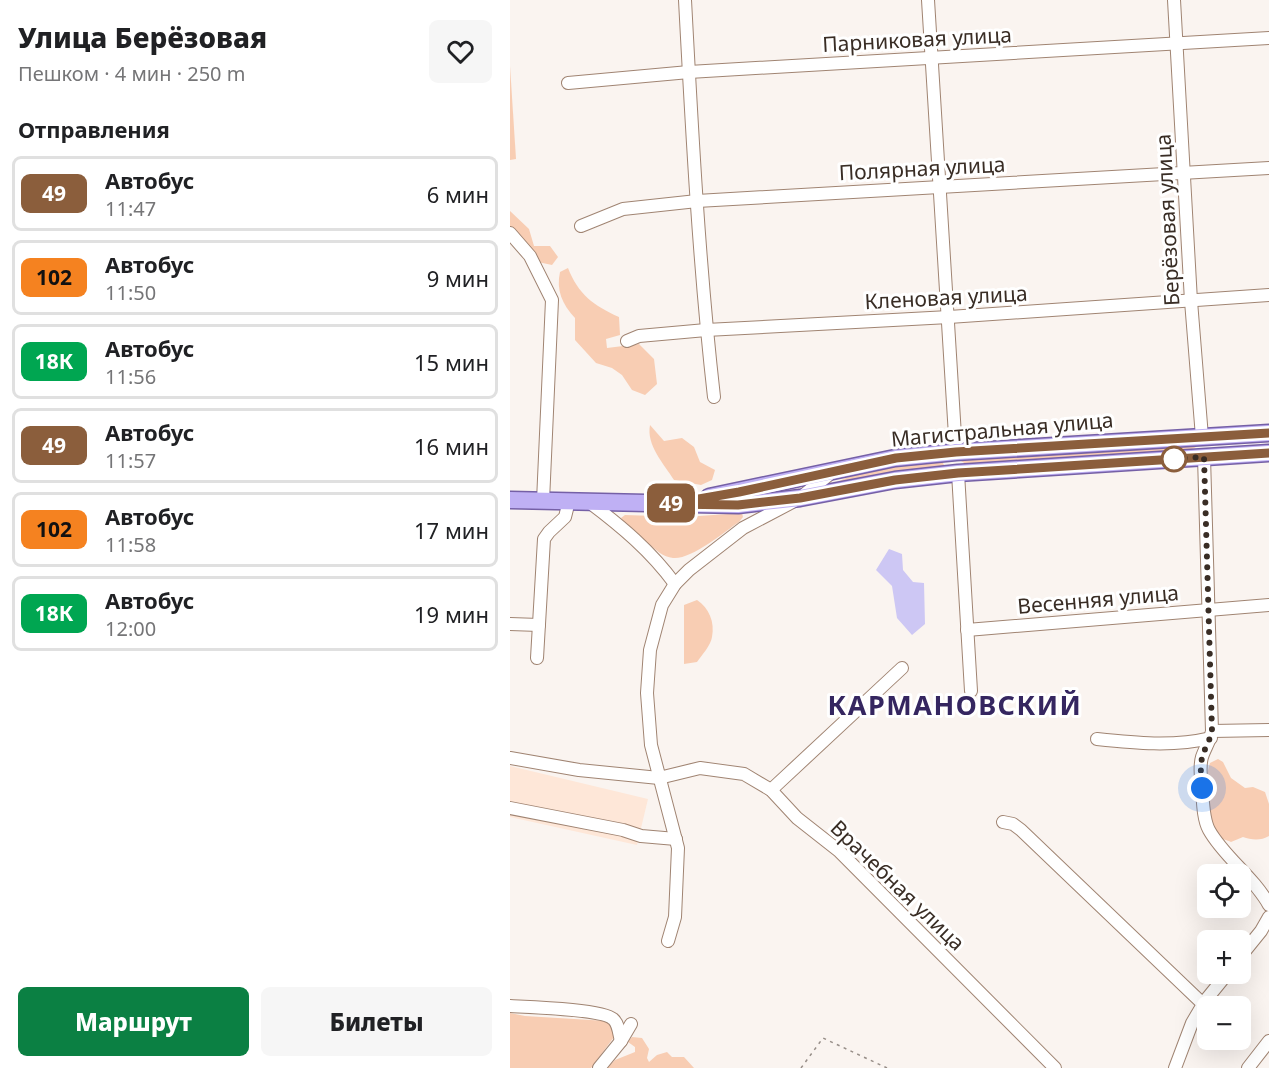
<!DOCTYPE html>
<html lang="ru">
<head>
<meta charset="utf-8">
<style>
	:root { --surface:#fff; --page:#f6f6f6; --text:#202124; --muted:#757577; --line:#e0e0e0; --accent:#0b8043 }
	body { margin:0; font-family:"Noto Sans",sans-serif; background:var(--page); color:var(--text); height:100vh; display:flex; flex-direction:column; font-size:22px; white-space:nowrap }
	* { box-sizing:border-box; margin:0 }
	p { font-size:20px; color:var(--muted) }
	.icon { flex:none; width:33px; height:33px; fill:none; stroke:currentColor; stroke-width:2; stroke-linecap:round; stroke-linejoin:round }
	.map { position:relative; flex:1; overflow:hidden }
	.sheet { display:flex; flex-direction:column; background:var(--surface); width:510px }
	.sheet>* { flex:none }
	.badge { padding:0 12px; border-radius:9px; font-size:21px; line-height:39px }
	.fabs { position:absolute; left:687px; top:864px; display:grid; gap:12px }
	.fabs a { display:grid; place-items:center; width:54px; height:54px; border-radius:9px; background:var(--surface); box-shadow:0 6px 24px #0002; font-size:30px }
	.you { position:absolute; width:30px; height:30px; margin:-15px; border:4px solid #fff; border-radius:50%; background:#1a73e8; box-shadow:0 0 0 9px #1a73e833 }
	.map>.badge { position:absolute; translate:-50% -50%; box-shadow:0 0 0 3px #fff }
	h2 { padding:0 18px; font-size:22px; line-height:54px }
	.round { display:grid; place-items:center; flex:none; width:63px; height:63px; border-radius:9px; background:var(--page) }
	.overview { display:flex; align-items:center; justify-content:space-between; height:102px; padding:0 18px }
	h1 { font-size:28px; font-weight:800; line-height:45px }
	.primary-button { display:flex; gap:12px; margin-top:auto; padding:12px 18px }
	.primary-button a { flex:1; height:69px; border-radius:9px; background:var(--accent); color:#fff; font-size:24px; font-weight:800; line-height:69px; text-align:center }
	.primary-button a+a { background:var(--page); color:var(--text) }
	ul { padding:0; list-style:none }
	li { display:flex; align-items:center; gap:18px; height:75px; margin:0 12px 9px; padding:0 6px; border:3px solid var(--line); border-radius:9px }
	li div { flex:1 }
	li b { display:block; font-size:22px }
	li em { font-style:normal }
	li .badge { min-width:66px; font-weight:700; text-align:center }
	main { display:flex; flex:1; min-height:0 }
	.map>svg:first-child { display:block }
	.built { fill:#fee7d8 }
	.green { fill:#f8cdb3 }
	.water { fill:#cdc7f4 }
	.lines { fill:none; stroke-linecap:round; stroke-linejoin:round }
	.minor-casing { stroke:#a08472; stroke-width:14 }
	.major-casing { stroke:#7560a6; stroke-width:19 }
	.path { stroke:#978e88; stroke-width:1.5; stroke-dasharray:3 4.5; stroke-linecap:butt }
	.minor { stroke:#fff; stroke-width:12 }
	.major { stroke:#bfb0f4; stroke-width:16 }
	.line-casing { stroke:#fff; stroke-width:14 }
	.line { stroke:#8b5e3c; stroke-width:9 }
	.walk { stroke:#392d25; stroke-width:6; stroke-dasharray:0 10.8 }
	.stop-dot { fill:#fff; stroke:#8b5e3c; stroke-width:3 }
	.labels { text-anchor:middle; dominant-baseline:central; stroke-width:6; stroke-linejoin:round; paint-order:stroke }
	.street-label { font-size:21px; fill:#392d25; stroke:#fff }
	.district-label { font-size:27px; font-weight:bold; letter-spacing:1.5px; fill:#352660; stroke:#fff }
</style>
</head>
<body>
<main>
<section class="sheet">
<div class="overview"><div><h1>Улица Берёзовая</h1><p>Пешком · 4 мин · 250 m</p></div><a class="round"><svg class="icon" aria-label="heart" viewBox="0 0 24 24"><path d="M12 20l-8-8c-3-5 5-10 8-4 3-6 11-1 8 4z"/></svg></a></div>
<h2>Отправления</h2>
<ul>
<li><span class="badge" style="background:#8b5e3c;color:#fff">49</span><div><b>Автобус</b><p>11:47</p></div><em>6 мин</em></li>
<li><span class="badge" style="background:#f58220;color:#111">102</span><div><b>Автобус</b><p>11:50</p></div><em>9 мин</em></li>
<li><span class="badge" style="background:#00a651;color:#fff">18К</span><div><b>Автобус</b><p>11:56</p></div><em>15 мин</em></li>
<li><span class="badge" style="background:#8b5e3c;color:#fff">49</span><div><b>Автобус</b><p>11:57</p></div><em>16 мин</em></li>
<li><span class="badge" style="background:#f58220;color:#111">102</span><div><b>Автобус</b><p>11:58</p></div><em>17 мин</em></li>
<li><span class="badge" style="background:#00a651;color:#fff">18К</span><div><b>Автобус</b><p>12:00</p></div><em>19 мин</em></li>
</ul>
<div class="primary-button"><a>Маршрут</a><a>Билеты</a></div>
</section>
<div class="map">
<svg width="759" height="1068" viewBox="0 0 759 1068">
	<rect width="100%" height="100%" fill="#faf4f0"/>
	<!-- built -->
	<polygon class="built" points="0,766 138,799 127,845 0,817"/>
	<!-- green -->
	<g class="green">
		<polygon points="0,66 6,159 0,160"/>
		<polygon points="0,211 19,229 24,246 40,246 48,257 42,265 28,262 0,237"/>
		<path d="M 58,268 C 68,294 84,306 109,317 L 110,335 L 96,339 L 97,348 L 129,344 L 144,359 L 147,384 L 135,395 L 122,390 L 112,375 L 102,368 L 86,363 L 65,340 L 65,318 C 52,304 46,290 50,272 Z"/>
		<path d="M 140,425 L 154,441 L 172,438 L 184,447 L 190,462 L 205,470 L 202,480 L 191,485 L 164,480 C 154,464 136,445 140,425 Z"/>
		<polygon points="682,444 686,447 680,450 456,464 451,461 456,457"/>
		<path d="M 432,461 L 434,465 L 432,467 L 368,474 L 322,485 C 352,467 397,465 432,461 Z"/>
		<path d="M 232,513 L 233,517 L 229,522 C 214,532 181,560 163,558 C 153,557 146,550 139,544 C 129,536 118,529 111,518 L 115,515 L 175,517 Z"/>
		<path d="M 187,600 C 199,608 205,622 202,637 C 201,645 192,655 187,662 L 174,664 L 174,605 Z"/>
		<path d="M 708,759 L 713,762 L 721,778 L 735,788 L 743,787 L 755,792 L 759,804 L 759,836 C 751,841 741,840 733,837 L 721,842 C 717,840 711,839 708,836 C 695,823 694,779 700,763 Z"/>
		<polygon points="0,1013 15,1016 97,1021 103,1026 104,1037 81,1068 0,1068"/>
		<polygon points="122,1037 132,1038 139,1049 137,1058 139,1062 147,1055 157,1052 162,1057 174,1057 184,1068 97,1068 105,1060 125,1052 125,1047 118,1042"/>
	</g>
	<!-- water -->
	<polygon class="water" points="379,549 392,554 393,570 403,582 414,583 415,624 402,635 387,618 382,586 366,570"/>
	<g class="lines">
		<defs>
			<g id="minor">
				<path d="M 175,0 C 182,132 189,265 204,397"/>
				<polyline points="418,0 446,452"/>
				<polyline points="664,0 681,301 692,437"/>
				<polyline points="58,83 179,72 759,38"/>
				<polyline points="71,226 113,209 187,201 759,168"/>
				<polyline points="0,233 20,256 42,300 33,501"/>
				<polyline points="117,341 129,336 196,330 439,317 759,295"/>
				<path d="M 694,457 L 702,731 C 700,741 695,748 692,757 C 689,767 691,779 692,789 C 693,801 693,819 699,830 C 714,857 743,876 759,905"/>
				<polyline points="448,473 461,691"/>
				<path d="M 79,502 C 111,526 141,551 165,584"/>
				<polyline points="0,624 29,625"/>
				<polyline points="457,630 759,605"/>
				<polyline points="27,658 34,539 39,532 55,517 59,501"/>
				<polyline points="702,731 759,730"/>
				<path d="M 587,739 C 625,743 663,747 701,738"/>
				<polyline points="0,758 69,770 149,778 190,768 234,774 261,790 287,818 329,851 545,1068"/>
				<polyline points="261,790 392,668"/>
				<polyline points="0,808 113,830 131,836 166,839"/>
				<polyline points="493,822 503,824 511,830 693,1004"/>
				<polyline points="158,941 165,917 168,848 141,745 137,693 140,650 152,605 165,584 179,570 233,528 290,498 321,473"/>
				<polyline points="730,957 751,931 759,917"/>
				<path d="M 0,1006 C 18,1007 92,1009 103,1019 C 109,1024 109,1035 111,1041"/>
				<polyline points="89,1068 111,1041 121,1024"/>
				<polyline points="665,1068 682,1023 695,1001 717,974"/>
				<polyline points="738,1068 759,1041"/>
			</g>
			<g id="major">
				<polyline points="199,497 385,458 446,452 759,433"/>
				<polyline points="0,500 228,505 290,498 385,480 448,473 759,453"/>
			</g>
		</defs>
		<!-- minor casing -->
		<use href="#minor" class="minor-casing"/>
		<!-- major casing -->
		<use href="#major" class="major-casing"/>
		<!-- path -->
		<polyline class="path" points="291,1068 313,1038 377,1068"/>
		<!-- minor -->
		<use href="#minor" class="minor"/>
		<!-- major -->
		<use href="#major" class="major"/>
	</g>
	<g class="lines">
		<defs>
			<polyline id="line" points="759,433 446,452 386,458 229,492 160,504 228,505 290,498 385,480 448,473 759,453"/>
		</defs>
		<!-- line casing -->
		<use href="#line" class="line-casing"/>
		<!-- line -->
		<use href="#line" class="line"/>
		<!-- walk -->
		<path class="walk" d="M 664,459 L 694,457 L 702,731 C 700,741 694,749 692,758 C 690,768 691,778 692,788"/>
	</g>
	<!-- markers -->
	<circle class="stop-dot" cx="664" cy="459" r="12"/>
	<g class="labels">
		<!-- street labels -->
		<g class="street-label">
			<text transform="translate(407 39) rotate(-3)">Парниковая улица</text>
			<text transform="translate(412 168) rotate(-3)">Полярная улица</text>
			<text transform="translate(657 220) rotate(-93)">Берёзовая улица</text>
			<text transform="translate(436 297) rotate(-3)">Кленовая улица</text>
			<text transform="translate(492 429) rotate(-5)">Магистральная улица</text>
			<text transform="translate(588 599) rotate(-5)">Весенняя улица</text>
			<text transform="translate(388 885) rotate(44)">Врачебная улица</text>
		</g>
		<!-- district labels -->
		<g class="district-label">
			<text x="445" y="704">КАРМАНОВСКИЙ</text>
		</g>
	</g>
</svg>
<div class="fabs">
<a><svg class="icon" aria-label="locate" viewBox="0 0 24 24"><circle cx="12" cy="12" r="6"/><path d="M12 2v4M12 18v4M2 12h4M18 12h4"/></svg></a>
<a>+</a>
<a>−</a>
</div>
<div class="you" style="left:692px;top:788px"></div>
<b class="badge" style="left:161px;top:503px;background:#8b5e3c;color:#fff">49</b>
</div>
</main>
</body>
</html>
